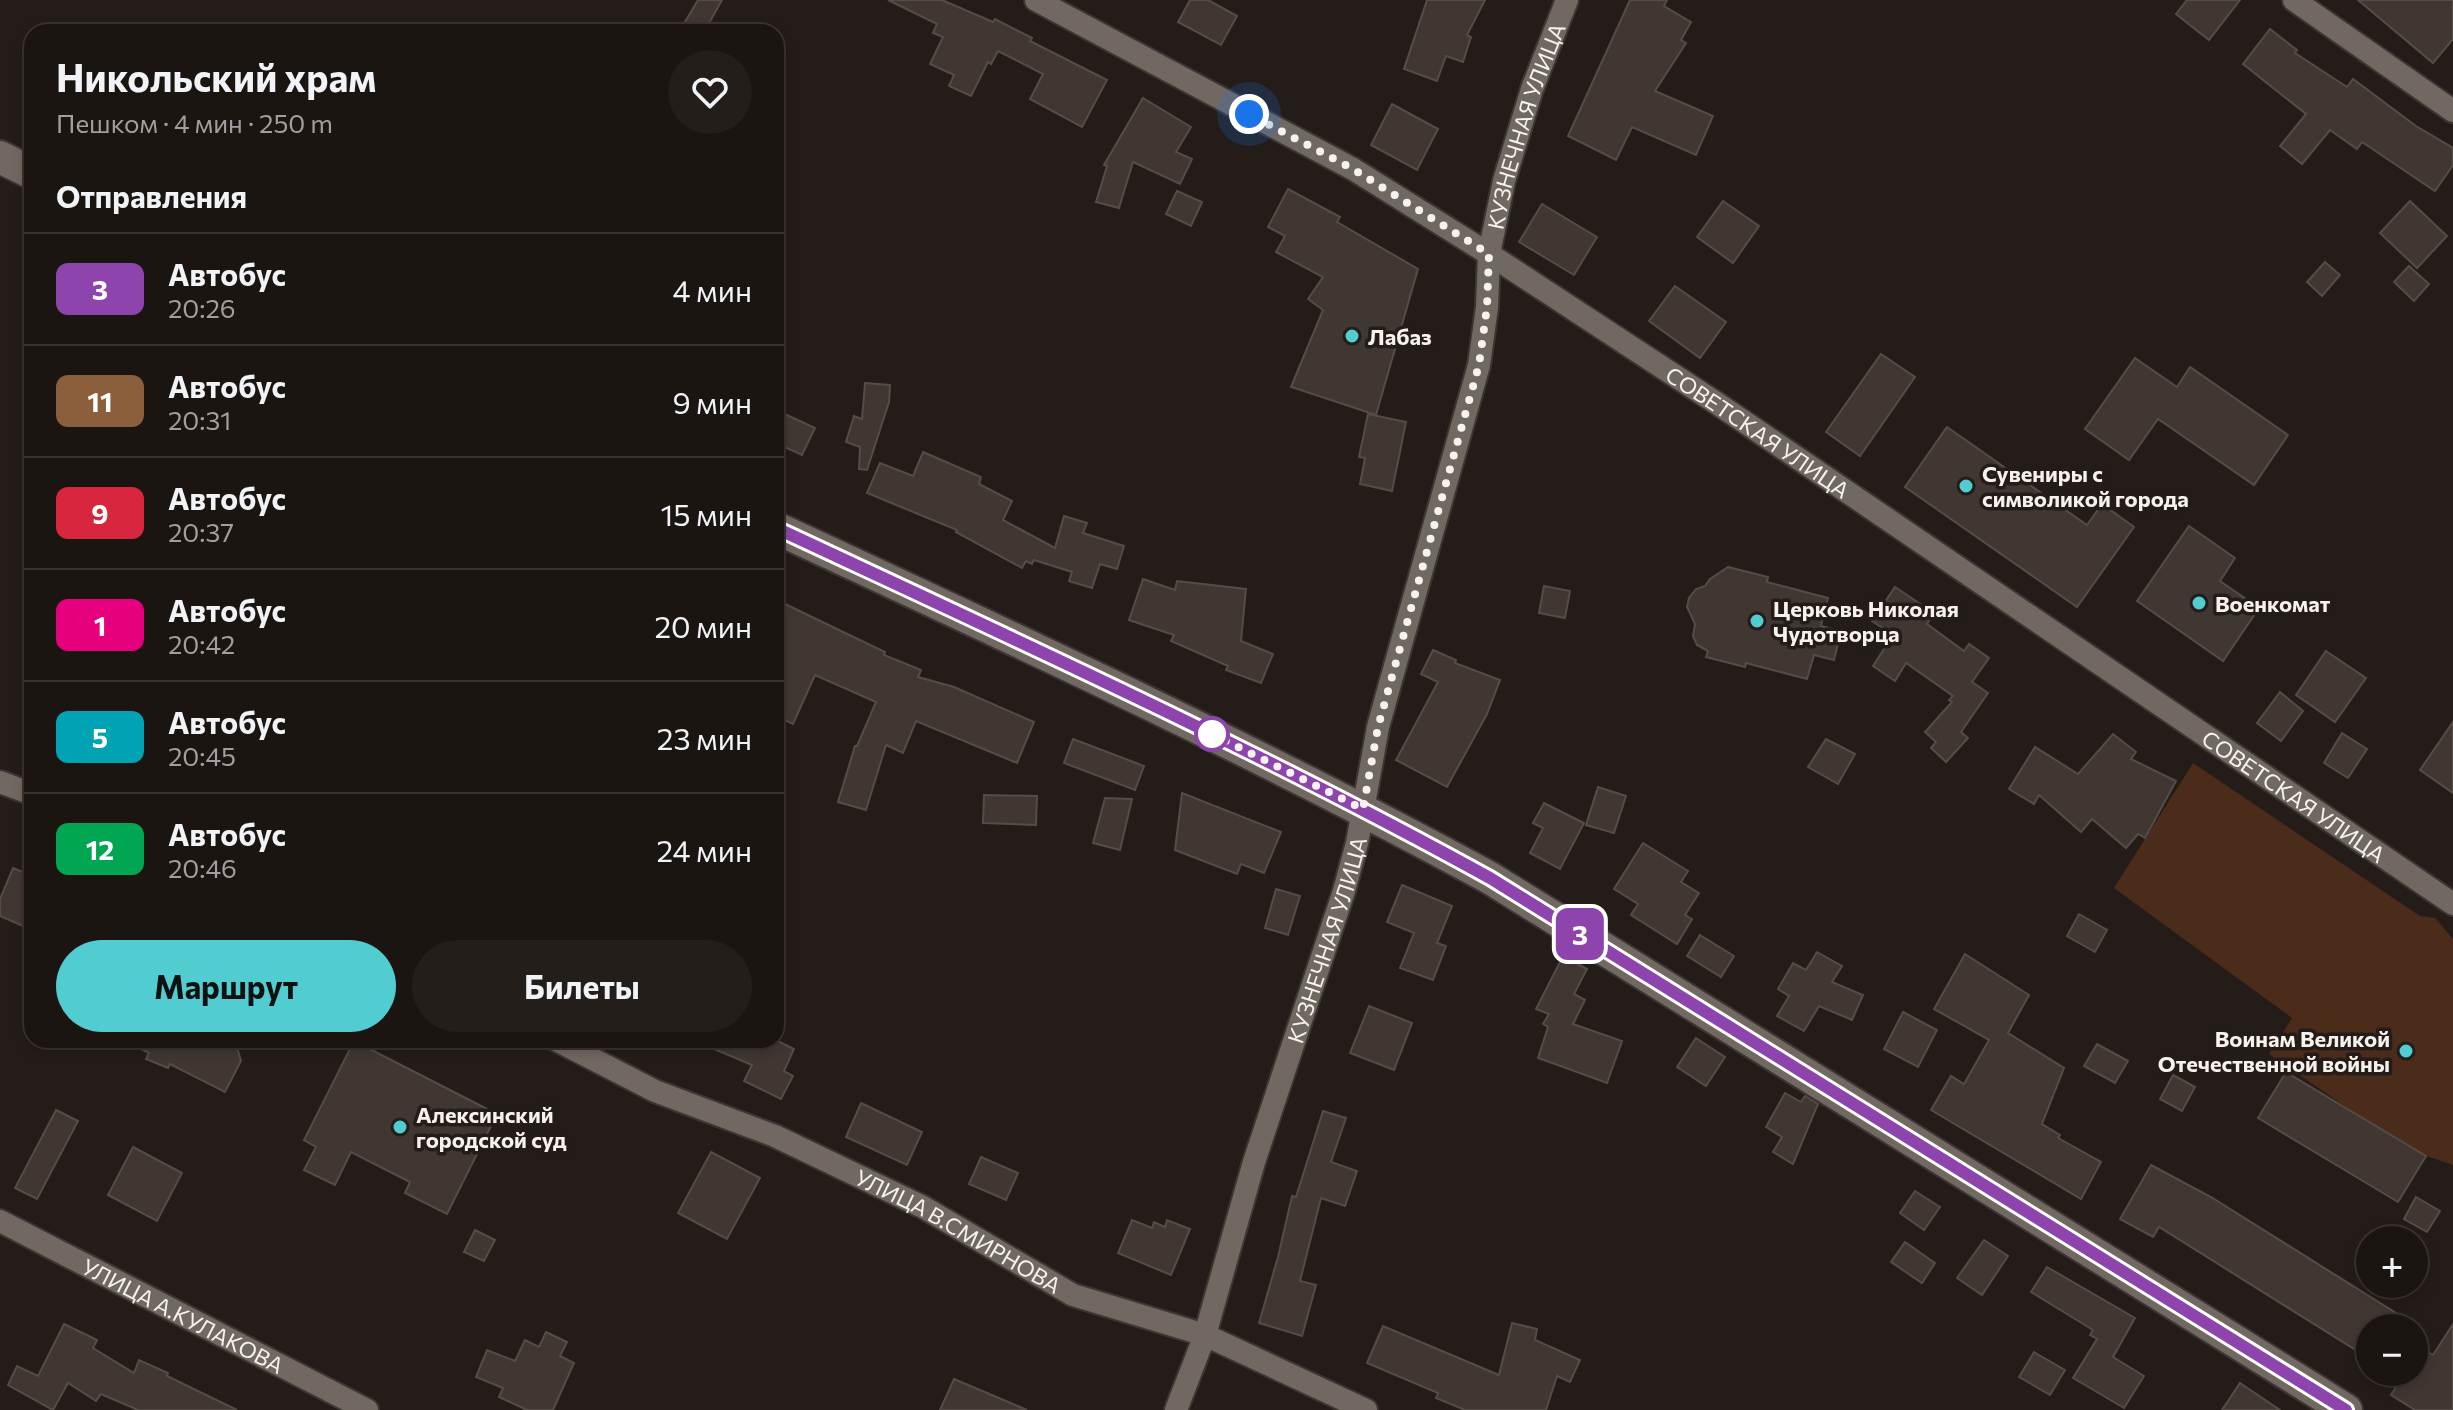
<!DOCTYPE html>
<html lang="ru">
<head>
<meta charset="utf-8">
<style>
	:root { --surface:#1b1512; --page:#241e1b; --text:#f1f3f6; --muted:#a09f9f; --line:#393432; --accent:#51ccd1 }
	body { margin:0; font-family:Commissioner,sans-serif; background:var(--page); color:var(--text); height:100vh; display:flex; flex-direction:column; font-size:30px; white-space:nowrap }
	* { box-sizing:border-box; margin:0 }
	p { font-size:26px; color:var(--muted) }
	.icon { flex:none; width:44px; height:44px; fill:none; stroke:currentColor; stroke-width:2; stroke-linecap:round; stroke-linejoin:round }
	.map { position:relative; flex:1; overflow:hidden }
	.details { position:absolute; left:24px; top:24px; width:760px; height:1024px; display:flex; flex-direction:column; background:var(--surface); border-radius:24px; box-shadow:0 4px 12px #0003,0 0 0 2px var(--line) }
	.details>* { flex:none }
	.badge { padding:0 16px; border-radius:12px; font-size:28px; line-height:52px }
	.controls { position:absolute; left:2356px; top:1226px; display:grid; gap:16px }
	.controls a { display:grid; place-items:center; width:72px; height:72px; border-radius:50%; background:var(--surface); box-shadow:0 4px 12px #0003,0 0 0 2px var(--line); font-size:40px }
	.you { position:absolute; width:40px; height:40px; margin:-20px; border:6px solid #fff; border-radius:50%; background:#1a73e8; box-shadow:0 0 0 12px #1a73e833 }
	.map>.badge { position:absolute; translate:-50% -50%; box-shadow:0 0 0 4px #fff }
	h2 { padding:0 32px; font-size:30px; line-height:72px }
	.round { display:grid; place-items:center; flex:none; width:84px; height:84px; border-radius:42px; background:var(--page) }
	.summary { display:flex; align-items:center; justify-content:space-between; height:136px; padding:0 32px }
	h1 { font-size:38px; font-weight:700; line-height:60px }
	.action { display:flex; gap:16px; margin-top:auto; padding:16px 32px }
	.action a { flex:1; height:92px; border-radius:48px; background:var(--accent); color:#111; font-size:32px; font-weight:700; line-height:92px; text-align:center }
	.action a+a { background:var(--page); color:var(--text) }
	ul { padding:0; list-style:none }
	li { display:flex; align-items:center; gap:24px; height:112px; padding:0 32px; border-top:2px solid var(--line) }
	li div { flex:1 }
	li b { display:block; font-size:30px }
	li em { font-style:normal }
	li .badge { min-width:88px; font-weight:700; text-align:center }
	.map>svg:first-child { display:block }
	.green { fill:#4b2b1a }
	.building { fill:#403733; stroke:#554c47; stroke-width:2 }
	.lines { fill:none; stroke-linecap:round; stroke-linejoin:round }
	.street-casing { stroke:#3c3633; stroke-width:26 }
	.secondary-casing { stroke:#3c3633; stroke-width:36 }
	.street { stroke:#726862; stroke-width:22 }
	.secondary { stroke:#726862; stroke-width:32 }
	.line-casing { stroke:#fff; stroke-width:18 }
	.line { stroke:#8e44ad; stroke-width:12 }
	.walk { stroke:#f8f2ef; stroke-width:8; stroke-dasharray:0 14.4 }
	.poi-dot { fill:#51ccd1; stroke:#241c18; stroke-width:3 }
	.stop-dot { fill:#fff; stroke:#8e44ad; stroke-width:4 }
	.labels { text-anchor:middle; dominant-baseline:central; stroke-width:7; stroke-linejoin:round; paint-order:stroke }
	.street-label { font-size:22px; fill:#f8f2ef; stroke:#241c18 }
	.poi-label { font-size:22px; font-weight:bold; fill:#f8f2ef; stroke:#241c18; text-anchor:start }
</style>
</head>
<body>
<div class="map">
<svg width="2453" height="1410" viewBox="0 0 2453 1410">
	<rect width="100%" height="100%" fill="#241c18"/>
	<!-- green -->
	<polygon class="green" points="2193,763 2420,916 2435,918 2453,939 2453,1165 2409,1150 2269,1054 2292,1018 2114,888"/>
	<!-- building -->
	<g class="building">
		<polygon points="698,0 722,0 704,32 679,32"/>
		<polygon points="888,0 942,0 993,22 995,19 1032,38 1030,41 1107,80 1082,127 1030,99 1043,74 998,51 991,64 988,62 971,96 949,86 954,75 930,64 943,37 933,33 937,24"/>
		<polygon points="1190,0 1208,0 1237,16 1221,45 1178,22"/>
		<polygon points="1427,0 1485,0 1467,35 1471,37 1463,62 1446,56 1437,81 1404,69"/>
		<polygon points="1630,0 1667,0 1664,6 1691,22 1681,40 1686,43 1655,91 1713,116 1696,155 1632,127 1616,160 1568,136"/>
		<polygon points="2187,0 2240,0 2209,40 2176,14"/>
		<polygon points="2358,0 2453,0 2453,39 2433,63"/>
		<polygon points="2270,29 2297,50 2295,53 2347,87 2353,79 2416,126 2453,148 2453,165 2435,191 2362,142 2357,149 2330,130 2302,164 2280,146 2306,114 2243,64"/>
		<polygon points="1143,98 1191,127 1176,152 1192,159 1180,184 1133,162 1119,208 1096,202 1107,166 1104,165"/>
		<polygon points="1392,104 1438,129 1417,170 1371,145"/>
		<polygon points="1288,189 1340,217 1337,222 1418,269 1376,415 1291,387 1323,310 1308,299 1323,277 1276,252 1285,236 1268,227"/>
		<polygon points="1177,191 1202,202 1191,226 1166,214"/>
		<polygon points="1723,201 1759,226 1733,263 1697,237"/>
		<polygon points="2410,201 2447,236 2417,268 2380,233"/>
		<polygon points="1542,204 1597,237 1574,275 1519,242"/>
		<polygon points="2325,262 2340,275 2322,296 2307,282"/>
		<polygon points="2409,266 2429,284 2414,301 2394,282"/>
		<polygon points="1675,286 1726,322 1700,358 1649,321"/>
		<polygon points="1881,354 1915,377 1860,456 1826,432"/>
		<polygon points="2135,358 2177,387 2190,367 2288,435 2254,485 2158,419 2129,460 2085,429"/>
		<polygon points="865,383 890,385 889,402 867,470 859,469 860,447 846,442 854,416 862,419"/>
		<polygon points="776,410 815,428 802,455 776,443"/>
		<polygon points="1368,414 1406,422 1392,491 1360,484 1365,458 1359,457"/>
		<polygon points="1947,427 2087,525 2102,504 2134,527 2077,607 1905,487"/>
		<polygon points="923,452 981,477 979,484 1012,501 1003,520 1055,548 1064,516 1087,523 1083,533 1124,546 1117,569 1100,564 1092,588 1069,581 1072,572 1034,560 1032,564 1026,561 1022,568 956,532 957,530 867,493 880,463 913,476"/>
		<polygon points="2189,526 2235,558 2220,581 2259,608 2223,661 2137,601"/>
		<polygon points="1728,567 1768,577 1767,582 1828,598 1821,626 1841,631 1834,660 1814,655 1807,679 1746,663 1745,667 1706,657 1708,651 1697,645 1693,636 1695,624 1687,607 1689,598 1696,589 1705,586 1710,579"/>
		<polygon points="1143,579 1175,590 1177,581 1246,589 1241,641 1273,654 1261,683 1226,670 1228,666 1171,641 1174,635 1129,620"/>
		<polygon points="1544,586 1570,591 1565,618 1539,613"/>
		<polygon points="1895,587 1934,613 1927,624 1964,651 1969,644 1989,658 1972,682 1988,693 1961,732 1968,738 1946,762 1931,748 1936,742 1925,732 1952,702 1949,700 1953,696 1906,663 1895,681 1873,666 1893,635 1872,621"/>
		<polygon points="785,604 885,652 884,655 921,670 918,677 954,687 1034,722 1017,763 916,721 903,753 886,745 866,810 838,802 855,746 857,746 876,702 815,675 793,724 776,716 776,624"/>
		<polygon points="1433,650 1456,660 1455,663 1500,680 1487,714 1447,787 1396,760 1438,682 1421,674"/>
		<polygon points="2326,651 2366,678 2335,722 2296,695"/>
		<polygon points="2280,692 2303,711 2281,741 2257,723"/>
		<polygon points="2453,722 2453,793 2420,770"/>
		<polygon points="2342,733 2367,749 2348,778 2324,763"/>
		<polygon points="2113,734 2136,752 2131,759 2176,781 2145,838 2138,834 2126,848 2092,819 2081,832 2039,795 2034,804 2009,789 2035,747 2078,774"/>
		<polygon points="1073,739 1144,766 1135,790 1064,763"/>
		<polygon points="1826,739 1855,754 1838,784 1808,767"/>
		<polygon points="1598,787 1626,796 1614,833 1586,825"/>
		<polygon points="1182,793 1281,832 1264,873 1241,864 1237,874 1175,850"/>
		<polygon points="984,795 1037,796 1036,825 983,823"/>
		<polygon points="1105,798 1132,799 1120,850 1093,843"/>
		<polygon points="1544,803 1584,823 1560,869 1530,853 1543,828 1533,823"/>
		<polygon points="1643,843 1688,871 1681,882 1699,893 1685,915 1692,919 1677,944 1631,915 1638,904 1614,889"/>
		<polygon points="13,868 32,876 32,930 0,916 0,899"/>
		<polygon points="1402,885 1452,906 1437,943 1446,946 1433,980 1400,968 1414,933 1387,922"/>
		<polygon points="1276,889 1300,896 1288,935 1265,928"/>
		<polygon points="2079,914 2107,930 2095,952 2067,936"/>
		<polygon points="1700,935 1734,956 1721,977 1687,956"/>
		<polygon points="1817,952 1842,966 1832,982 1863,995 1852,1020 1819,1006 1804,1031 1777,1016 1789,996 1778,989 1793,963 1806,970"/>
		<polygon points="1965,954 2029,995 2008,1033 2064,1068 2042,1124 2060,1135 2058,1138 2101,1162 2081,1199 1931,1110 1951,1076 1964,1084 1989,1040 1934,1009"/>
		<polygon points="1563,956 1587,969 1574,994 1585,1000 1573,1024 1622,1041 1607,1083 1538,1058 1548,1027 1543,1024 1549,1014 1536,1009"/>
		<polygon points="1369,1006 1412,1023 1394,1070 1350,1053"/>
		<polygon points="1903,1012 1937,1030 1918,1067 1884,1049"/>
		<polygon points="1696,1038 1725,1057 1706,1086 1677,1067"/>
		<polygon points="123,1040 180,1040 183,1044 193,1040 235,1040 241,1061 225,1092 170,1064 168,1068 146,1059 149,1053"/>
		<polygon points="693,1040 776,1040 794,1049 784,1071 793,1076 781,1099 744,1081 752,1065"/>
		<polygon points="354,1041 497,1114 447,1214 405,1193 410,1182 351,1152 335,1185 304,1170 316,1147 304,1140"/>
		<polygon points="2097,1044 2128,1061 2115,1083 2084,1066"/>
		<polygon points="2286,1072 2426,1156 2398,1202 2258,1118"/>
		<polygon points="2173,1075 2195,1087 2182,1111 2160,1099"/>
		<polygon points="1785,1093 1801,1102 1805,1096 1818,1104 1793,1164 1773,1152 1782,1137 1766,1127"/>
		<polygon points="861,1103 922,1132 907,1165 846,1137"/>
		<polygon points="56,1110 78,1121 37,1199 15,1188"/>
		<polygon points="1323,1111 1346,1118 1331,1162 1357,1171 1345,1206 1321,1198 1300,1281 1316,1285 1302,1336 1259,1323 1278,1257 1292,1196 1296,1197"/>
		<polygon points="133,1147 182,1173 157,1221 108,1195"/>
		<polygon points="711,1152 760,1178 727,1239 678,1213"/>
		<polygon points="981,1157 1018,1173 1006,1200 969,1184"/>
		<polygon points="2151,1165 2211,1197 2420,1328 2370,1328 2370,1359 2159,1227 2153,1237 2120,1219"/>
		<polygon points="1915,1191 1940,1207 1924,1230 1900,1213"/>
		<polygon points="2416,1197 2440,1211 2427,1232 2404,1219"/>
		<polygon points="1132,1220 1152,1228 1154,1222 1165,1227 1167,1220 1190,1229 1171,1275 1118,1253"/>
		<polygon points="475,1230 495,1240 484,1261 464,1252"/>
		<polygon points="1984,1240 2008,1256 1982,1295 1957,1278"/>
		<polygon points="1905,1242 1935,1263 1922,1283 1891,1262"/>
		<polygon points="2047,1267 2135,1318 2113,1357 2144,1376 2124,1408 2073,1378 2097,1339 2090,1335 2093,1330 2031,1292"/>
		<polygon points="1512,1323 1537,1329 1535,1340 1580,1360 1570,1382 1557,1376 1546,1410 1465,1410 1436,1398 1438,1393 1367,1363 1383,1326 1499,1375"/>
		<polygon points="64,1324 97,1340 93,1348 134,1373 139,1360 168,1373 167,1376 237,1410 138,1410 101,1394 96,1401 68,1383 53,1410 8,1385 17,1366 38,1376"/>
		<polygon points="2453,1324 2453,1410 2415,1410 2391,1395 2406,1372 2414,1372 2414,1359 2421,1348 2433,1355"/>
		<polygon points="546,1332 567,1342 560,1356 574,1363 553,1410 527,1410 499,1397 503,1388 476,1377 487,1350 515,1361 525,1340 539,1347"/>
		<polygon points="2034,1352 2065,1370 2050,1395 2019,1377"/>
		<polygon points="954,1379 1027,1410 940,1410"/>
		<polygon points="2240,1383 2280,1410 2222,1410"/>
	</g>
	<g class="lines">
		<defs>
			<g id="street">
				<path id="s1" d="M 1036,0 L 1353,169 L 1489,254 L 1718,404 L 2453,904"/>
				<polyline points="2294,0 2453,111"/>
				<polyline points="0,782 32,794"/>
				<path id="s2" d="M 556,1040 L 655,1091 L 775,1136 L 923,1207 L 1073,1295 L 1205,1335 L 1366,1410"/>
				<path id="s3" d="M 0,1221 L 367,1410"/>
				<path id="s4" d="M 1176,1410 L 1205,1335 L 1254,1162 L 1344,891 L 1357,843 L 1378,727 L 1479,365 L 1487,307 L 1489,254 L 1504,181 L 1532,89 L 1567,0"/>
			</g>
			<g id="secondary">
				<polyline points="0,157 32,173"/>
				<path d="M 776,528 C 1017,640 1257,751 1490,878 L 2346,1410"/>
			</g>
		</defs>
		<!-- street casing -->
		<use href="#street" class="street-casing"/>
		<!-- secondary casing -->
		<use href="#secondary" class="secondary-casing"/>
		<!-- street -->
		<use href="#street" class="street"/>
		<!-- secondary -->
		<use href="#secondary" class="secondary"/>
	</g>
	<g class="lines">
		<defs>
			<path id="line" d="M 776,528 C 1016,640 1258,750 1490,878 L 2346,1410"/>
		</defs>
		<!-- line casing -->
		<use href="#line" class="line-casing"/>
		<!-- line -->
		<use href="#line" class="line"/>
		<!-- walk -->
		<polyline class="walk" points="1212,734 1206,731 1363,809 1378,727 1479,365 1487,307 1489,254 1353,169 1249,114"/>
	</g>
	<!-- markers -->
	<g class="poi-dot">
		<circle cx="1352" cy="336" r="8"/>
		<circle cx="1966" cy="486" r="8"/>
		<circle cx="2199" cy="603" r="8"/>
		<circle cx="1757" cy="621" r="8"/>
		<circle cx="2406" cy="1051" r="8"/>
		<circle cx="400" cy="1127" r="8"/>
	</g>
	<circle class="stop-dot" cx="1212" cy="734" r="16"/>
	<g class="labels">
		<!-- street labels -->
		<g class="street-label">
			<text stroke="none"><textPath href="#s4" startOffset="1334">КУЗНЕЧНАЯ УЛИЦА</textPath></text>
			<text stroke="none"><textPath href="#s1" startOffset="842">СОВЕТСКАЯ УЛИЦА</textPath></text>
			<text stroke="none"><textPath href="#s1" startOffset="1490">СОВЕТСКАЯ УЛИЦА</textPath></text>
			<text stroke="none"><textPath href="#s4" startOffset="494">КУЗНЕЧНАЯ УЛИЦА</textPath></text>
			<text stroke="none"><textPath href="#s2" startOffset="446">УЛИЦА В.СМИРНОВА</textPath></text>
			<text stroke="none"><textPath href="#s3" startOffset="206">УЛИЦА А.КУЛАКОВА</textPath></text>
		</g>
		<!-- poi labels -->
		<g class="poi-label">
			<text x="1368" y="336">Лабаз</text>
			<text x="1982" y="473">Сувениры с<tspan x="1982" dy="25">символикой города</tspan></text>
			<text x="2215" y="603">Военкомат</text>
			<text x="1773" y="608">Церковь Николая<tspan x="1773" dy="25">Чудотворца</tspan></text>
			<text x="2390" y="1038" text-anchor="end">Воинам Великой<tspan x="2390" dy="25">Отечественной войны</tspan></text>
			<text x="416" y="1114">Алексинский<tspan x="416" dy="25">городской суд</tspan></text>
		</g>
	</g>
</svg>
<div class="controls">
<a>+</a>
<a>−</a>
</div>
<div class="you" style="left:1249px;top:114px"></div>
<b class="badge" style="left:1580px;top:934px;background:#8e44ad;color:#fff">3</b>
<section class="details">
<div class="summary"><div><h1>Никольский храм</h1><p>Пешком · 4 мин · 250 m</p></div><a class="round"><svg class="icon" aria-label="heart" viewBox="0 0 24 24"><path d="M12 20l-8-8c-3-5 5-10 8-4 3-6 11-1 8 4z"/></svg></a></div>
<h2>Отправления</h2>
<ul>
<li><span class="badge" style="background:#8e44ad;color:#fff">3</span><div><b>Автобус</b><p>20:26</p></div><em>4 мин</em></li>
<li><span class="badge" style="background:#8b5e3c;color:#fff">11</span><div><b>Автобус</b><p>20:31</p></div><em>9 мин</em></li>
<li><span class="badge" style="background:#d7263d;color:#fff">9</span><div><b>Автобус</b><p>20:37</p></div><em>15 мин</em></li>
<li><span class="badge" style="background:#e6007e;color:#fff">1</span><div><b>Автобус</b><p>20:42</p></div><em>20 мин</em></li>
<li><span class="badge" style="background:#00a3b4;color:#fff">5</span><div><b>Автобус</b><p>20:45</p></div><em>23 мин</em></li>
<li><span class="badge" style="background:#00a651;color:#fff">12</span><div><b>Автобус</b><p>20:46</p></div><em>24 мин</em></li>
</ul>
<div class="action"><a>Маршрут</a><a>Билеты</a></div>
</section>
</div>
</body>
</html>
